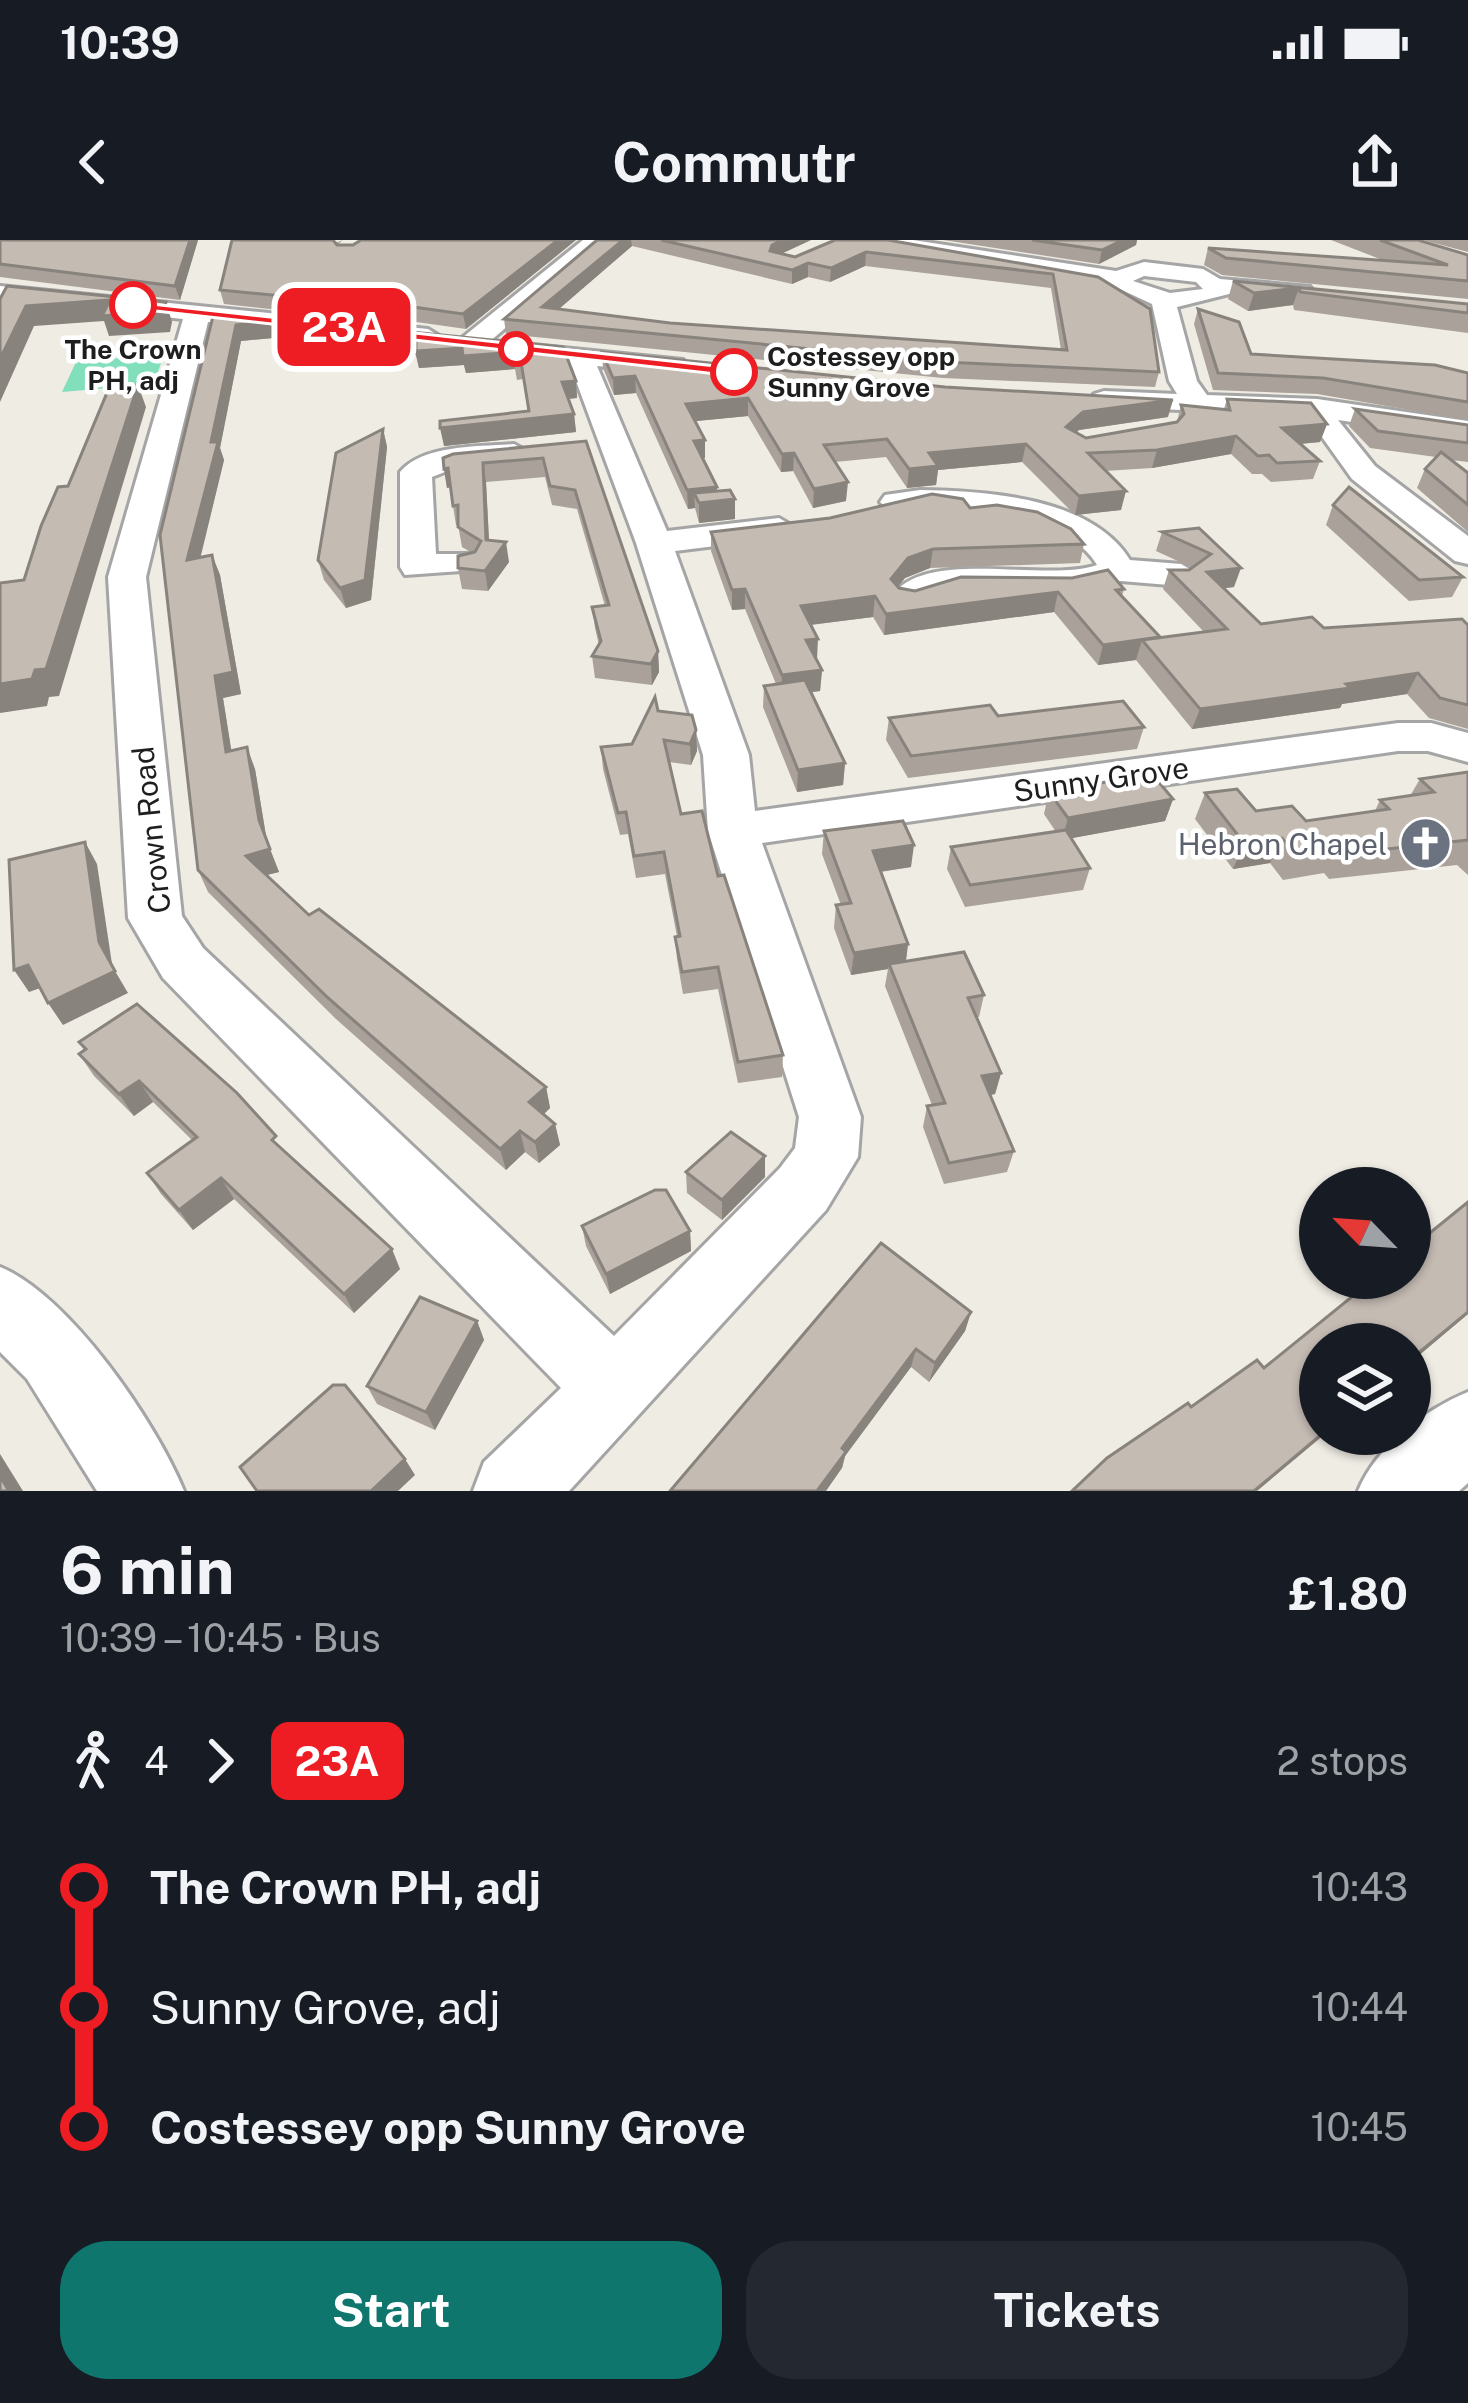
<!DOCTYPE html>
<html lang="en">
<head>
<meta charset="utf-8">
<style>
	:root { --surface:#171b24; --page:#242831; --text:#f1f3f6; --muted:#9ea1a6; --accent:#0f766e }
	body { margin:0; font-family:"Public Sans",sans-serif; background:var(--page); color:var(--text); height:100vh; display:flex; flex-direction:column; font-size:45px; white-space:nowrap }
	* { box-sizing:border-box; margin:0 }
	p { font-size:39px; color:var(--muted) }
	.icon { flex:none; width:66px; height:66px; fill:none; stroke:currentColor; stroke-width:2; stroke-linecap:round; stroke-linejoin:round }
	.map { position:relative; height:1251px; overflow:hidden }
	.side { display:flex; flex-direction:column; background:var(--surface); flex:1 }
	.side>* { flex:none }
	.badge { padding:0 24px; border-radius:18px; font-size:42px; line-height:78px }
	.needle { width:78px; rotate:295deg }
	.controls { position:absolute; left:1299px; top:927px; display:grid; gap:24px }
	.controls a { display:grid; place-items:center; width:132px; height:132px; border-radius:50%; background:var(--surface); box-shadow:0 3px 9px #0004; font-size:60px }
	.map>.badge { position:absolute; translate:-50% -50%; box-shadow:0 0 0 6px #fff }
	.legs { display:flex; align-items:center; gap:18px; height:132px; padding:0 60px; font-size:39px }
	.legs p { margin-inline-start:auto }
	.summary { display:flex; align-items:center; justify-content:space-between; height:204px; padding:0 60px }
	h1 { font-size:66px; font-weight:700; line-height:90px }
	.action { display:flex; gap:24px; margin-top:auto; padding:24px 60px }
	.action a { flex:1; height:138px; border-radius:48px; background:var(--accent); color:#fff; font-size:48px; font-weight:700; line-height:138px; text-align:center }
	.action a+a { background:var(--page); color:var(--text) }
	ul { padding:0 60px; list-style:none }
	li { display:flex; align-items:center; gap:42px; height:120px; font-size:45px }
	li i { display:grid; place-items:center; width:18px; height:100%; margin:0 15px; background:currentColor }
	li i::after { content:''; width:30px; height:30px; margin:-15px; border:9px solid; border-radius:50%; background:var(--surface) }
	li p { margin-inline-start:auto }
	li:first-child i { background:linear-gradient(#0000 50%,currentColor 0) }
	li:last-child i { background:linear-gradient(currentColor 50%,#0000 0) }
	.status { display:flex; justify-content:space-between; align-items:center; height:84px; padding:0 60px; background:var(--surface); direction:ltr }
	.status svg { height:33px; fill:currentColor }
	header { display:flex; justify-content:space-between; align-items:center; height:156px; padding:0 60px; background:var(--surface); font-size:54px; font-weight:700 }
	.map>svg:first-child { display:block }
	.pitch { fill:#81dfbc }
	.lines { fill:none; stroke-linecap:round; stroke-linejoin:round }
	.minor-casing { stroke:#a5a5a5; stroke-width:6 }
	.minor { fill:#fff; fill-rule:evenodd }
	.wall { fill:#a9a19a; fill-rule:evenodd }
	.shaded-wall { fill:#89837d }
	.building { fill:#c4bbb3; stroke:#89837d; stroke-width:3 }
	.line-1 { fill:#ee1d23; stroke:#fff; stroke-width:3 }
	.stop-1-dot { fill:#fff; stroke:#ee1d23; stroke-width:6 }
	.labels { text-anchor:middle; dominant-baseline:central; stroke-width:9; stroke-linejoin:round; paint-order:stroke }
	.far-stop-label { font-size:27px; font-weight:bold; fill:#1e1e1e; stroke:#fff }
	.street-label { font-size:30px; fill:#1e1e1e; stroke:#fff }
	.worship-label { font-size:30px; fill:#5b616d; stroke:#fff; text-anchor:end }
</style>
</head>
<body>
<div class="status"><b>10:39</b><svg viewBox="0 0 49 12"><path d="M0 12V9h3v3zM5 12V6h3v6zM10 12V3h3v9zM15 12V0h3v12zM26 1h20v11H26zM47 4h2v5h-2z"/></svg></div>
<header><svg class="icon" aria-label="back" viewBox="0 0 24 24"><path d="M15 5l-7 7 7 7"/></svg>Commutr<svg class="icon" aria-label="share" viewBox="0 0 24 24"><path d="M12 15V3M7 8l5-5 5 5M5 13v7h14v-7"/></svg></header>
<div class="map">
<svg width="1468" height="1251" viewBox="0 0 1468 1251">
	<rect width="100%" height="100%" fill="#efece4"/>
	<!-- pitch -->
	<polygon class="pitch" points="164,114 154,144 62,152 76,122"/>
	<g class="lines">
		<defs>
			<g id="minor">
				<polygon points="583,0 607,0 481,109 463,109 463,97"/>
				<path d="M 861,0 L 913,0 L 1116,31 L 1144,22 L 1203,29 L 1220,39 L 1310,47 L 1314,52 L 1302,59 L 1229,54 L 1177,67 L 1197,141 L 1207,155 L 1317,159 L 1468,181 L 1468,199 L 1338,180 L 1375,226 L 1468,296 L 1468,324 L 1455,321 L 1352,239 L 1307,176 L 1094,166 L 1090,160 L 1094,154 L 1104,151 L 1177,154 L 1169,141 L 1152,64 L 1109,44 L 872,6 ZM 1144,36 L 1196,42 L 1203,49 L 1170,53 L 1133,41 Z"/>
				<polygon points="0,46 428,89 441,97 428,105 208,82 146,337 182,676 203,708 614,1096 780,928 795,908 799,877 708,591 703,515 636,303 569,122 492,113 492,101 683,120 683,132 673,134 597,126 667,291 779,278 796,288 779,298 675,311 749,515 755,571 1398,483 1431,483 1468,493 1468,522 1428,511 1398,511 762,603 861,877 858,917 826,970 569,1251 473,1251 484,1222 561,1148 163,738 128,678 108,337 183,79 0,60"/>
				<path d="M 514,204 L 530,213 L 525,220 L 455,228 L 432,237 L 436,314 L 475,314 L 480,322 L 475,330 L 405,335 L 400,327 L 400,232 C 424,204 480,207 514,204 Z"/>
				<path d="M 920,250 C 987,251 1091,257 1130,320 L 1181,324 L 1200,335 L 1181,346 L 1121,341 L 1067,353 L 957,352 L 911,367 L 898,364 L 892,356 C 926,307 1045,343 1097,325 C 1056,255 897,283 880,262 L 885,255 Z"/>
				<path d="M 0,1027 C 69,1055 156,1182 184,1251 L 97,1251 L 27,1139 L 0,1112 Z"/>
				<path d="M 1468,1152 L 1468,1243 L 1459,1251 L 1358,1251 C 1376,1207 1424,1170 1468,1152 Z"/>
			</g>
		</defs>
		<!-- minor casing -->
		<use href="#minor" class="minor-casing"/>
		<!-- minor -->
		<use href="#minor" class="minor"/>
	</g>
	<!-- wall -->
	<g class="wall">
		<polygon points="0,0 198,0 180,60 0,37"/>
		<polygon points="343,0 337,5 353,5 361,0 576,0 466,89 310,67 306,73 224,64 220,50"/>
		<path d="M 597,0 L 811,0 L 781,14 L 795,17 L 834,0 L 1098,37 L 1159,132 L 1155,147 L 943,138 L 506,94 L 504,79 ZM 632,6 L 792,44 L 808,37 L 830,42 L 865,26 L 1051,48 L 1061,110 L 670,83 L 558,69 Z"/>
		<polygon points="943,0 1137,0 1136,5 1099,24"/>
		<polygon points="1331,0 1418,0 1468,15 1468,59 1222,35 1204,25 1208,8 1385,21"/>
		<polygon points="1423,0 1468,0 1468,12"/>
		<polygon points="1233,41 1468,64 1468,93 1294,70 1293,65 1248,71 1228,59"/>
		<polygon points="1198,69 1251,114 1468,133 1468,180 1317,154 1213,150 1194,84"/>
		<polygon points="214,72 295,96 241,101 220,208 224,220 200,317 212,315 220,335 241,454 223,458 231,510 255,529 267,602 279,632 266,635 309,675 546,847 550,868 544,874 555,884 560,905 539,923 525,912 506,930 336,779 208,652 198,630 160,295"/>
		<polygon points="360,102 563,107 576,141 577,158 569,159 574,174 576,192 444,206 528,172 523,139 517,140 515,129 466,133 464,125 419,128 416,115 363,119"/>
		<polygon points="602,112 1168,177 1079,190 1076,193 1086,198 1177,182 1181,165 1224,169 1227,159 1327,184 1320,202 1300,204 1320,221 1313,239 1271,242 1262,234 1252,234 1231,214 1152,228 1105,231 1121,270 1075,275 1022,222 938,230 936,245 907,248 886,217 835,222 846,261 813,268 793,231 781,232 748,176 695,181 705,200 705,218 703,218 717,251 735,279 699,283 695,268 688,269 636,153 614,155 603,128"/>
		<polygon points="1355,169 1468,185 1468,222 1451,220 1468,233 1468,292 1417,248 1425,229 1436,217 1370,208 1349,186"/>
		<polygon points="383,189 387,207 371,360 346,368 324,340 318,320"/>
		<polygon points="586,201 658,411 659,432 652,445 595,438 592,416 599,405 595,388 592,367 605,366 577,269 552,265 545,237 486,242 489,301 509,322 488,351 462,349 458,328 472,313 462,307 458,285 456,285 450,247 447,248 444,229"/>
		<polygon points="1333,265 1463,337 1452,357 1409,361 1326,285"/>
		<polygon points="970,268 1084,304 1080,323 930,328 905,338 898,347 899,348 915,351 1124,349 1122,356 1159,398 1204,392 1163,349 1169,330 1189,330 1193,328 1156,311 1162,292 1199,288 1234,347 1225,348 1261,384 1324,388 1468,385 1468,489 1429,478 1407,454 1342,464 1340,468 1192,489 1136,420 1098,425 1054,372 884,395 873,377 811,385 816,420 822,430 820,451 811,452 845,523 843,545 797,552 763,467 764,446 776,444 745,369 732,370 711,311 711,292"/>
		<polygon points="998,476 1144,487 1137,509 908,538 886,500 889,478"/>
		<polygon points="696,490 697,511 691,525 669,522 681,574 718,636 783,815 782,837 738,843 718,749 683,754 677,719 675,697 677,696 665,634 636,638 628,594 620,595 603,529 601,507 632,504"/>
		<polygon points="1468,532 1468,635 1457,625 1329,639 1324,633 1283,640 1270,623 1233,629 1195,579 1205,553 1256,571 1306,581 1375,571 1380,560 1410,556 1420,539"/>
		<polygon points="1049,552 1173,559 1165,581 1072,598 1090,628 1083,650 965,667 947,629 951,607 1056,592 1044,574"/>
		<polygon points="824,591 911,627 881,632 908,704 906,721 984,755 979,777 976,777 1001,833 995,854 990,855 1014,911 1007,932 944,944 923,887 927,866 932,865 885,746 888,729 851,735 834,688 836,665 841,665 822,614"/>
		<polygon points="79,802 284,910 400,1029 354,1073 234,959 193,990 161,954 147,933 192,900 153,862 134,876 94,836 79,814 84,810"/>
		<polygon points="765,916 765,937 722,980 687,953 686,932"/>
		<polygon points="582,986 690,991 691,1011 610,1054 586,1006"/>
		<polygon points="971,1072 965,1091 929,1142 911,1127 845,1216 842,1228 670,1251"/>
		<polygon points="477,1081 484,1100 435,1190 377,1164 367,1146"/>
	</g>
	<!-- shaded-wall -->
	<g class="shaded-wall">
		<polygon points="190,0 198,0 180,60 175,46"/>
		<polygon points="558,0 576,0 466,89 463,74"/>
		<polygon points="623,0 631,0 632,6 544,82 542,67"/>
		<polygon points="783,0 811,0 772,18 770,11 772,5"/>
		<polygon points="1123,0 1137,0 1136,5 1099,24 1102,10"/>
		<polygon points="866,12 865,26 830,42 831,28"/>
		<polygon points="808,23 808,37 792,44 792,30"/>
		<polygon points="1299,48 1293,65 1248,71 1254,53"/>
		<polygon points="306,52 310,67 306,73 303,58"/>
		<polygon points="110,60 166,62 172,82 170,92 109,96 104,81 34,86 0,162 0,119 26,66"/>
		<polygon points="291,80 295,96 241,101 220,208 224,220 195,340 187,320 236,85"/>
		<polygon points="416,98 462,108 517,112 514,122 515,129 466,133 464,125 419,128 416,115 363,119 360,102"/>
		<polygon points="635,136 636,153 614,155 613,138"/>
		<polygon points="576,141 577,158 564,159 562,142"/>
		<polygon points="138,145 146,167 59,456 49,457 47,466 0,473 0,444"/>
		<polygon points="748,158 748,176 687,182 686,164"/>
		<polygon points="1173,160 1168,177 1079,190 1062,205 1066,187 1083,172"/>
		<polygon points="574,174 576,192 444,206 440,188"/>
		<polygon points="1327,184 1320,202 1276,206 1282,188"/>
		<polygon points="383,189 387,207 371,360 346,368 340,348"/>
		<polygon points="1236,196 1231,214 1152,228 1157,210"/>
		<polygon points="705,200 705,218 695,219 694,201"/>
		<polygon points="1026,204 1022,222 938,230 936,245 907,248 909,229 929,213"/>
		<polygon points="794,213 793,231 781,232 782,214"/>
		<polygon points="483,223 486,242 490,320 486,300"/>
		<polygon points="448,228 452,247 447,248 444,229"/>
		<polygon points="848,242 846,261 813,268 814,249"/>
		<polygon points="717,247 717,261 735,259 735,279 699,283 699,263 694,253 695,268 688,269 687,250"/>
		<polygon points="1126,251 1121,270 1075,275 1079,256"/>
		<polygon points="506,302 509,322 488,351 485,331"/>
		<polygon points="933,309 930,328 905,338 888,359 891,339 908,318"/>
		<polygon points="212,315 220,335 241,454 223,458 235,533 226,512 215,436"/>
		<polygon points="1241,328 1234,347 1201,351 1207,332"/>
		<polygon points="745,349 745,369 732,370 732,350"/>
		<polygon points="1058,352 1054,372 884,395 886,374"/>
		<polygon points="875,356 873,377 800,386 801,366"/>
		<polygon points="1160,397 1142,400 1136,420 1098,425 1103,405"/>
		<polygon points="818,399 817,419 806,400"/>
		<polygon points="658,411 659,432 652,445 651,424"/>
		<polygon points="822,430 820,451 781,456 782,435"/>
		<polygon points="1418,433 1407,454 1342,464 1340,468 1192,489 1200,469"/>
		<polygon points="696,490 697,511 691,525 690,504"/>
		<polygon points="247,507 255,529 267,602 259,580"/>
		<polygon points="845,523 843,545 797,552 798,530"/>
		<polygon points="1173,559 1165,581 1062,600 1068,578"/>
		<polygon points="1282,598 1270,623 1233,629 1244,603"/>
		<polygon points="85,602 97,624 112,724 99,702"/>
		<polygon points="914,605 911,627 870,633 873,611"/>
		<polygon points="270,609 279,632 255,638 246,616"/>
		<polygon points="908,704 905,727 889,724 888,729 851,735 854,713"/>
		<polygon points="28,725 43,747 29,752 14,730"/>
		<polygon points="115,731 128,753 63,785 48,763"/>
		<polygon points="1001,833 995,854 976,858 982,836"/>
		<polygon points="139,841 153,862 134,876 119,854"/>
		<polygon points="546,847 550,868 534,883 529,862"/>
		<polygon points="555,884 560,905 539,923 535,902"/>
		<polygon points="520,891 525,912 506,930 500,909"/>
		<polygon points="765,916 765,937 722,980 722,960"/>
		<polygon points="221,938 234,959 193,990 179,970"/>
		<polygon points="690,991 691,1011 610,1054 606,1034"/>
		<polygon points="392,1009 400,1029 354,1073 344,1054"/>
		<polygon points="971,1072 965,1091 929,1142 935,1123"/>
		<polygon points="1468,1072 1468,1074 1410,1123 1410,1120"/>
		<polygon points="477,1081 484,1100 435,1190 426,1172"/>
		<polygon points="916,1109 911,1127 845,1216 842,1228 826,1251 817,1251 842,1208"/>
		<polygon points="1322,1194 1325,1194 1257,1251 1254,1251"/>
		<polygon points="0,1214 23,1251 9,1251 0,1236"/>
		<polygon points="405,1219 415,1235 398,1251 371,1251"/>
	</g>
	<!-- building -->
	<g class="building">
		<polygon points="0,0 190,0 175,46 0,24"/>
		<polygon points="232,0 333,0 337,5 353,5 361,0 558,0 463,74 306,52 303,58 220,50"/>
		<polygon points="597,0 623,0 542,67 670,83 1067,110 1053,34 866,12 831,28 808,23 792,30 661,0 783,0 772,5 770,11 795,17 835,0 888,0 1098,37 1150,69 1159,132 945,122 504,79"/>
		<polygon points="1032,0 1123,0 1102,10"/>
		<polygon points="1380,0 1418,0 1468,15 1468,41 1226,18 1208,8 1448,25"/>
		<polygon points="1233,41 1468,64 1468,73 1300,52 1299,48 1254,53"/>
		<polygon points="7,46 166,62 163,71 102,76 110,60 26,66 0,119 0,59"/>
		<polygon points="1198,69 1239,82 1251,114 1435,125 1468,133 1468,162 1323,138 1218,133"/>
		<polygon points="214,72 291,80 236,85 211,202 218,202 187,320 212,315 233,432 215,436 226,512 247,507 259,580 270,609 246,616 309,675 319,669 546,847 529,862 555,884 535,902 520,891 500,909 327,757 198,630 160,295"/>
		<polygon points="361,87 563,107 576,141 562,142 574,174 440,188 440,181 529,171 521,122 514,122 517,112 463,116 462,108 416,111 416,98 360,102"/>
		<polygon points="602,112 945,147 1173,160 1083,172 1066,187 1086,198 1177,182 1184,174 1181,165 1230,170 1227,159 1311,163 1327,184 1282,188 1320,221 1277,223 1269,215 1258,216 1236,196 1157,210 1088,213 1126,251 1079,256 1026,204 929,213 938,226 909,229 887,199 824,205 848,242 814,249 794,213 782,214 748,158 686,164 705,200 694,201 717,247 687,250 635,136 613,138"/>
		<polygon points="138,145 46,429 35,430 32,439 0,444 0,343 24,340 41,286 58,247 68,246 109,148"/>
		<polygon points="1355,169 1468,185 1468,203 1378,191"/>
		<polygon points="383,189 365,340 340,348 318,320 336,213"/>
		<polygon points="586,201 658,411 651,424 592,416 601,401 592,367 609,365 575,250 550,246 543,218 483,223 486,300 506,302 485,331 458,328 458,316 475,312 481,301 458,287 458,265 453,266 448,228 444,229 443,218 453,214"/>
		<polygon points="1441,212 1468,233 1468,265 1425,229"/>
		<polygon points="1349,247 1463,337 1419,340 1333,265"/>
		<polygon points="730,250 735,259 699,263 694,253"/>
		<polygon points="932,254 963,259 970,268 997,265 1037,272 1071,289 1084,304 933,309 908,318 891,339 899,348 915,351 961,337 1072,338 1108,330 1124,349 1116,350 1160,397 1103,405 1058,352 886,374 875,356 801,366 818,399 806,400 822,430 782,435 745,349 732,350 711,292 830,278"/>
		<polygon points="1199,288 1241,328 1207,332 1261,384 1312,377 1324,388 1462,379 1468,385 1468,465 1440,458 1418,433 1346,444 1350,448 1200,469 1142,400 1227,389 1169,330 1189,330 1211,314 1162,292"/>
		<polygon points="805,440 845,523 798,530 764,446"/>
		<polygon points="655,457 658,471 692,475 696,490 690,504 664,500 681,574 702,571 718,636 724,635 783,815 738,822 718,727 682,732 675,697 680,696 664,612 634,616 626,572 618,573 601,507 632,504"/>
		<polygon points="1123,461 1144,487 911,516 889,478 990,465 998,476"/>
		<polygon points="1468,532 1468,600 1343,614 1338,608 1295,614 1282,598 1244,603 1205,553 1237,549 1256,571 1292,566 1306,581 1389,569 1380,560 1434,552 1420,539"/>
		<polygon points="1152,534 1173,559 1068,578 1049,552"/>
		<polygon points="903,581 914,605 873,611 908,704 854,713 836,665 851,663 824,591"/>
		<polygon points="1066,590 1090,628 970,645 951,607"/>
		<polygon points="85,602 99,702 115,731 48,763 28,725 14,730 9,620"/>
		<polygon points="964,712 984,755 968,758 1001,833 982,836 1014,911 949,923 927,866 945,863 889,724"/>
		<polygon points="137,764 237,853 276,896 272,900 392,1009 344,1054 221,938 179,970 147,933 197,897 139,841 119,854 79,814 86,809 79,802"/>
		<polygon points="731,892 765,916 722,960 686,932"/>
		<polygon points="655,950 666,950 690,991 606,1034 582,986"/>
		<polygon points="1468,962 1468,1072 1410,1120 1410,1104 1320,1104 1320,1194 1322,1194 1254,1251 1072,1251 1107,1218 1188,1163 1191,1167 1257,1120 1264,1128 1375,1038 1410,1038 1410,1009"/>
		<polygon points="881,1003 971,1072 935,1123 916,1109 842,1208 846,1212 817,1251 670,1251"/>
		<polygon points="420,1057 477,1081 426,1172 367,1146"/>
		<polygon points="333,1145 345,1145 405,1219 371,1251 257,1251 240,1227"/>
		<polygon points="0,1236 9,1251 0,1251"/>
	</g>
	<!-- line-1 -->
	<polygon class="line-1" points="133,62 734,128 740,132 734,136 129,68"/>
	<!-- icons -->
	<defs>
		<symbol id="church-disc" viewBox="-11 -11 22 22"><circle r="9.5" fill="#6b7280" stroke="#fff"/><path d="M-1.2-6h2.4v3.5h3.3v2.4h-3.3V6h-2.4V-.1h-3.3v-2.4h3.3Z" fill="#fff"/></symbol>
	</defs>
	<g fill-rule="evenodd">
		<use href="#church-disc" x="1396" y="574" width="59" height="59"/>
	</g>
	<!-- markers -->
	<g class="stop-1-dot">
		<circle cx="133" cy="65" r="21"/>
		<circle cx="516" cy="109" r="15"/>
		<circle cx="734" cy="132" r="21"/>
	</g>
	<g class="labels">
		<!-- far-stop labels -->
		<g class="far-stop-label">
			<text x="133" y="109">The Crown<tspan x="133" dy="31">PH, adj</tspan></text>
			<text x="767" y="116" text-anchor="start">Costessey opp<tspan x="767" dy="31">Sunny Grove</tspan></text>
		</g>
		<!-- street labels -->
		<g class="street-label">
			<text transform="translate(1101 539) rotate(-8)">Sunny Grove</text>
			<text transform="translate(151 590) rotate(-96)">Crown Road</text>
		</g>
		<!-- worship labels -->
		<g class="worship-label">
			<text x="1387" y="604">Hebron Chapel</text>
		</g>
	</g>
</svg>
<div class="controls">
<a><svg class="needle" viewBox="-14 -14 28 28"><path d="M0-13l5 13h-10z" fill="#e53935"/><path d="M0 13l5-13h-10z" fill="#9ea1a6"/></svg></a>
<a><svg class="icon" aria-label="layers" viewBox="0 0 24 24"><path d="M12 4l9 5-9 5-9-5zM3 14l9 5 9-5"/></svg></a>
</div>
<b class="badge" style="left:344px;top:87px;background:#ee1d23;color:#fff">23A</b>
</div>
<section class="side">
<div class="summary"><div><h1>6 min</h1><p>10:39 – 10:45 · Bus</p></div><b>£1.80</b></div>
<div class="legs"><svg class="icon" aria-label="walk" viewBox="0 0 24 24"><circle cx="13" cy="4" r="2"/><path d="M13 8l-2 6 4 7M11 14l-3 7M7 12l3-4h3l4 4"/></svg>4<svg class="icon" aria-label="forward" viewBox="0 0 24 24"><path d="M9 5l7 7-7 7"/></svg><b class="badge" style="background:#ee1d23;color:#fff">23A</b><p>2 stops</p></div>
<ul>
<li><i style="color:#ee1d23"></i><b>The Crown PH, adj</b><p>10:43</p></li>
<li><i style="color:#ee1d23"></i><span>Sunny Grove, adj</span><p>10:44</p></li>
<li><i style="color:#ee1d23"></i><b>Costessey opp Sunny Grove</b><p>10:45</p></li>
</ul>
<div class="action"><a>Start</a><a>Tickets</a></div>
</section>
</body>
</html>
